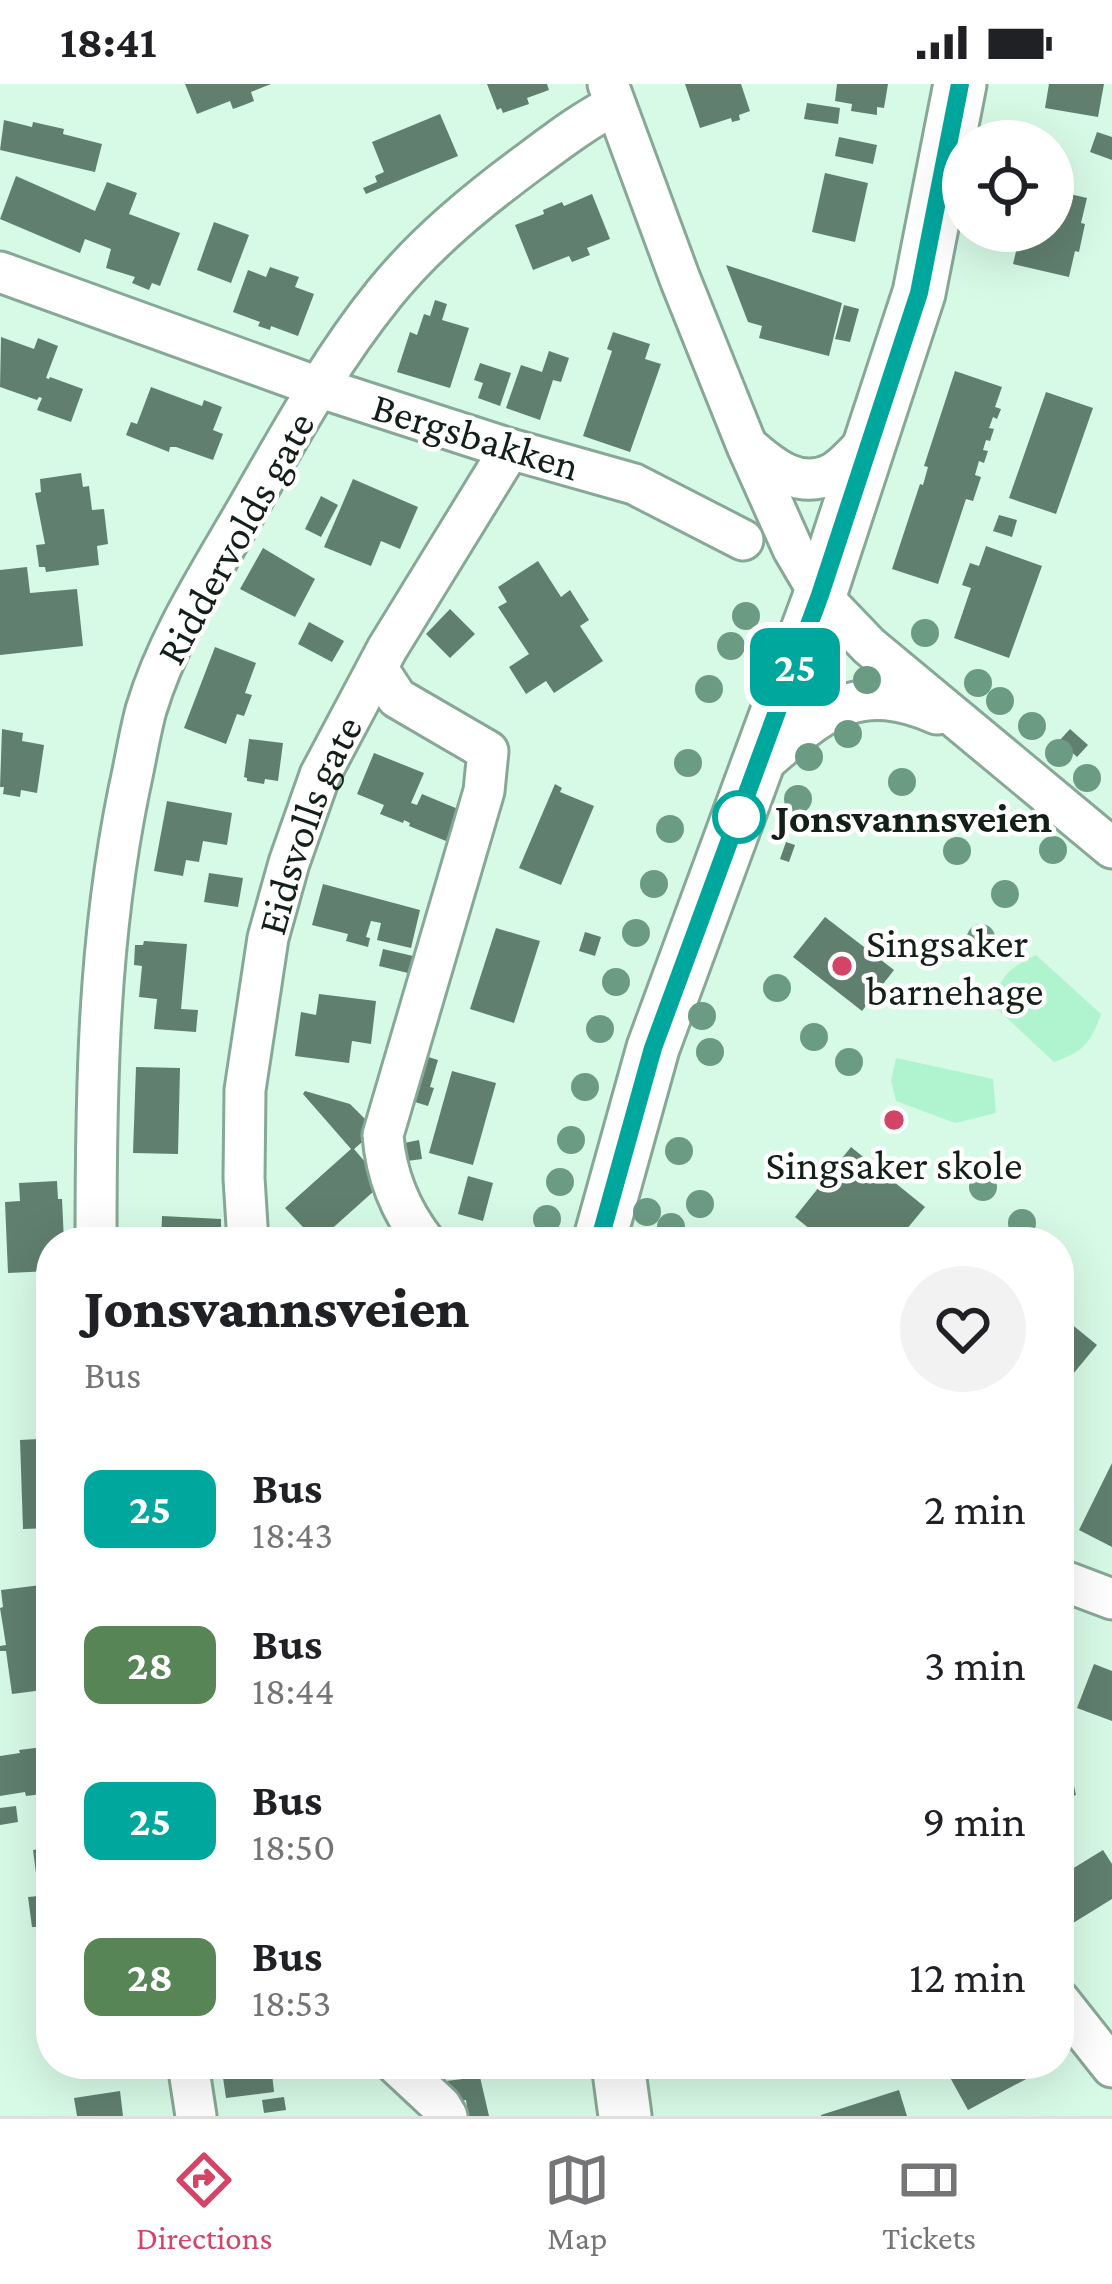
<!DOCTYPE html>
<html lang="en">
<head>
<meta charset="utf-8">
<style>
	:root { --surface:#fff; --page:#f2f2f2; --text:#202124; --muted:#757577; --line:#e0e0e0; --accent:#d44466 }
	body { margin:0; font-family:"Crimson Pro",serif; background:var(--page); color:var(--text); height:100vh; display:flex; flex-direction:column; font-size:45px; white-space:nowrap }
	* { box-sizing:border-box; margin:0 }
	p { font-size:39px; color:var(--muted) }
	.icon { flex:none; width:66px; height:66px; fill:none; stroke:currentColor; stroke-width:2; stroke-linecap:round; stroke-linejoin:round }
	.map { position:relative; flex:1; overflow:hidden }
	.side { position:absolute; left:36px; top:1143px; width:1038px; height:852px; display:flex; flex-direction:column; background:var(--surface); border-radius:48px; box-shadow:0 12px 48px #0002 }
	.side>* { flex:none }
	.badge { padding:0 24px; border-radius:18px; font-size:42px; line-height:78px }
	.tools { position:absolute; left:942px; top:36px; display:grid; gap:24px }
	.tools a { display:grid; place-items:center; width:132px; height:132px; border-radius:50%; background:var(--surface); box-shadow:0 12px 48px #0002; font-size:60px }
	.map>.badge { position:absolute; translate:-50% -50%; box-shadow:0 0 0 6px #fff }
	.round { display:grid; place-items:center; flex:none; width:126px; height:126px; border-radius:63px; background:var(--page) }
	.overview { display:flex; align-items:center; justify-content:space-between; height:204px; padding:0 48px }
	h1 { font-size:57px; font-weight:800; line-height:90px }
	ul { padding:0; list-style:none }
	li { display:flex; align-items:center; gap:36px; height:156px; padding:0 48px }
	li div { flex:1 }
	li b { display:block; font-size:45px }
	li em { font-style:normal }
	li .badge { min-width:132px; font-weight:700; text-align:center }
	.status { display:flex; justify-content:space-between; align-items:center; height:84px; padding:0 60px; background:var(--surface); direction:ltr }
	.status svg { height:33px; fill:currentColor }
	.dock { display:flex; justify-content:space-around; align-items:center; height:168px; border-top:3px solid var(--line); background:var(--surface); font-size:33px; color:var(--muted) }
	.dock a { display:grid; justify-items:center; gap:6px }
	.dock .selected { color:var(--accent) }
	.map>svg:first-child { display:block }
	.green { fill:#aff4cf }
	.building { fill:#607f6e }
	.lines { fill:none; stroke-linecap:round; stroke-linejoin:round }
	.minor-casing { stroke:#87a896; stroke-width:45 }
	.major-casing { stroke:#87a896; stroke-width:57 }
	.minor { stroke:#fff; stroke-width:39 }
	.major { stroke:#fff; stroke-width:51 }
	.tree { fill:#6c9b84 }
	.line-casing { stroke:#fff; stroke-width:27 }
	.line { stroke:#00a79d; stroke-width:18 }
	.stop-dot { fill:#fff; stroke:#00a79d; stroke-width:6 }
	.poi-dot { fill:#d44466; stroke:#fff; stroke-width:4.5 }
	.labels { text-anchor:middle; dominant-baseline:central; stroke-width:9; stroke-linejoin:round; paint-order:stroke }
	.street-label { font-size:42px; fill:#132019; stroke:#fff }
	.stop-label { font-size:42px; font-weight:bold; fill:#132019; stroke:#fff; text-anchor:start }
	.poi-label { font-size:42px; fill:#132019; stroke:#fff; text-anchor:start }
</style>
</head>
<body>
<div class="status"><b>18:41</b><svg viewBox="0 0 49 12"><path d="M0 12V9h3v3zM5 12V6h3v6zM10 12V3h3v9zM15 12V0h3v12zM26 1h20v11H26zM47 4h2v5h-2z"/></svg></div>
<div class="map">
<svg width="1112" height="2032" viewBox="0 0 1112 2032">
	<rect width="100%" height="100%" fill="#d7fae6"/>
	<!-- green -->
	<g class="green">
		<path d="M 1036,871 L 1101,930 C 1091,959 1083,968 1054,978 L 993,921 C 1000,892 1009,884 1036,871 Z"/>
		<polygon points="896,974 993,995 996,1029 955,1039 896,1017 891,997"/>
	</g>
	<!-- building -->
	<g class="building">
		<polygon points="185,0 271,0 251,8 254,17 244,21 233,25 230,17 197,30"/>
		<polygon points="487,0 547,0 549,6 527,14 529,20 503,29 501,24 497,26"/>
		<polygon points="685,0 741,0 750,27 739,31 740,36 732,38 731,34 700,44"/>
		<polygon points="837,0 888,0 884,24 877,23 877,31 851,27 852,20 835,17"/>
		<polygon points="1049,0 1104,0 1098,33 1045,24"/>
		<polygon points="807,19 840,24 838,40 804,35"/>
		<polygon points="440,30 458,72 366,110 363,104 377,98 375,92 384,88 372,58"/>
		<polygon points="4,36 32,43 33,38 64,45 63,50 102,60 95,88 0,66"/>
		<polygon points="1097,48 1112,53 1112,76 1090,68"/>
		<polygon points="839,53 877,61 873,80 835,72"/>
		<polygon points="825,89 868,99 855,158 812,148"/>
		<polygon points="16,92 95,127 107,98 137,109 129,130 180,149 160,202 152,199 149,206 132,199 135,193 106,184 111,165 85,155 80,169 0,135"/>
		<polygon points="1053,106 1087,114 1081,139 1085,140 1079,168 1075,167 1069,193 1013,180 1021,147 1053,147"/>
		<polygon points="592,110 610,155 587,164 590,171 572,178 569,172 533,186 515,141 544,130 543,126 562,118 564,122"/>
		<polygon points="214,138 249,151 231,199 197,186"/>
		<polygon points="726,181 842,219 829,272 759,254 762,242 748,238"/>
		<polygon points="270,183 299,193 295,203 314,210 298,252 271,242 270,246 258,242 260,238 233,228 248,186 266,193"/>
		<polygon points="435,216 447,220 442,236 469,244 450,304 397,288 410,248 417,251 424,230 430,232"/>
		<polygon points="844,221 859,225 850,258 835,255"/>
		<polygon points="613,248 650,260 645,275 661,280 630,368 583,352 612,267 607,265"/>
		<polygon points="1,253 34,265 38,254 58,262 46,294 49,295 50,293 83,305 71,338 37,326 42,314 39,313 37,316 0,303"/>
		<polygon points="549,267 569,274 561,298 553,296 540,336 506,324 521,281 542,288"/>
		<polygon points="480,279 511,289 500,322 478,314 483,299 474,296"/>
		<polygon points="955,287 1002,303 995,323 1001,325 997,335 993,333 989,344 994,345 990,357 986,356 983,366 988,367 984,379 979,377 975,391 981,393 973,417 966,415 938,500 892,485 920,400 923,401 928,383 924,382"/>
		<polygon points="151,303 202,322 204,316 222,323 213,346 223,350 213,376 176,363 170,363 169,368 126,351 131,338 137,340"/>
		<polygon points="1046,308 1093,324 1056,430 1009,414"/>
		<polygon points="81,389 83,403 89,402 92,426 104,425 108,460 97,462 99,481 46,488 45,483 39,483 36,461 45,460 35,409 41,408 40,395"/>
		<polygon points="353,395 418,423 400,465 381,457 371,482 324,463"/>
		<polygon points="321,412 338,421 321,453 305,445"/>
		<polygon points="999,431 1017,436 1012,453 993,447"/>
		<polygon points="986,462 1042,482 1009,574 954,554 971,504 962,501 970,479 979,482"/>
		<polygon points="263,464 315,495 295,533 240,505"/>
		<polygon points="538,477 561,513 570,506 589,536 580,542 603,577 554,609 546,597 526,610 509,583 529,570 498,523 507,518 498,503"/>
		<polygon points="27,483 30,509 77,505 83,562 0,571 0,486"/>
		<polygon points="450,525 475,550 450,574 426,550"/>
		<polygon points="309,538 344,557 332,578 298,560"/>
		<polygon points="215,563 256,579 245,609 252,611 244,632 237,630 226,660 184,644"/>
		<polygon points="2,645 23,649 22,657 44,661 37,709 21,706 20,713 3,710 4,703 0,703"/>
		<polygon points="1070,645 1088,661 1077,673 1059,657"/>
		<polygon points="249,655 283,659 278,697 265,695 264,700 247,697 247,694 244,693"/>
		<polygon points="374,669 424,689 411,719 417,721 422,710 458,725 446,757 409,742 410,739 404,736 403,739 380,730 384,721 357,710"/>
		<polygon points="555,700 562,704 560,708 594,722 561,801 519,784"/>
		<polygon points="167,717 232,729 227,761 203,757 199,778 186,776 183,792 154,787"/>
		<polygon points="786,758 795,761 789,778 780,775"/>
		<polygon points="209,789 243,794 238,823 204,818"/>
		<polygon points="323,800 420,826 411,864 377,856 381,839 371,837 366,853 370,854 368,863 346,857 348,850 312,841"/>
		<polygon points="825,833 894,886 862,927 793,873"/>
		<polygon points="496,844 540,857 514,939 470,925"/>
		<polygon points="585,848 601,853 595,872 579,867"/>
		<polygon points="144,857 187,860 181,925 198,926 196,948 154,945 157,915 139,913 142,882 134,881 135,861 143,861"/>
		<polygon points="383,865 413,872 408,889 379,882"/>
		<polygon points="319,910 376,917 371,960 352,957 349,979 295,972 301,928 316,931"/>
		<polygon points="419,970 438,976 430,1003 434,1004 428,1022 405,1015"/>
		<polygon points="136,983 180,984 178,1070 133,1069"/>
		<polygon points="452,987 496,999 473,1081 429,1069"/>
		<polygon points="305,1007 350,1020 376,1046 354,1065 383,1099 317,1158 285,1124 351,1065 303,1010"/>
		<polygon points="419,1056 422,1075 407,1077 404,1059"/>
		<polygon points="851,1063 925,1123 896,1158 826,1158 795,1133"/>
		<polygon points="468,1092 493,1099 483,1137 458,1130"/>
		<polygon points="57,1097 58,1115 62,1115 64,1158 51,1158 51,1187 8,1189 5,1118 20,1117 19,1099"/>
		<polygon points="162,1132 221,1135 221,1158 161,1158"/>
		<polygon points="293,1144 305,1158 282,1158 279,1148"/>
		<polygon points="1059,1230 1097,1261 1059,1307"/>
		<polygon points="39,1355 39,1373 51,1373 51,1444 23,1445 20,1356"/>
		<polygon points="1112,1379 1112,1463 1079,1446"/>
		<polygon points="41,1501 43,1519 47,1518 51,1551 51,1605 12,1610 6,1567 0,1567 0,1562 6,1561 0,1524 3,1523 1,1506"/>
		<polygon points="1094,1580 1112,1587 1112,1637 1077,1624"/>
		<polygon points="51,1662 51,1709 26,1712 25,1708 0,1712 0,1672 20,1669 19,1666"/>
		<polygon points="1066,1666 1076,1711 1059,1715 1059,1668"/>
		<polygon points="16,1722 18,1738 0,1741 0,1724"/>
		<polygon points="51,1764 51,1843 32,1843 28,1813 39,1812 33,1766"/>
		<polygon points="1103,1766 1112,1780 1112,1815 1065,1844 1059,1835 1059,1793"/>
		<polygon points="51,1889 51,1937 47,1937 40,1890"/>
		<polygon points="221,1980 271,1980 274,2008 226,2014"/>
		<polygon points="962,1980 1040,1980 1043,1986 968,2026 947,1988"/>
		<polygon points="480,1993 489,2032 468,2032 466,2016 449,2019 446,1997"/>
		<polygon points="899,2006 907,2032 821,2032 821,2031"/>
		<polygon points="120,2007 123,2032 77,2032 74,2014"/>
		<polygon points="284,2013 286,2026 264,2029 262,2016"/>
	</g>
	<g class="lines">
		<defs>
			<g id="minor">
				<polyline points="608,0 680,195 747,362 793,465 820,511 869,562 1112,764"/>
				<polyline points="0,188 318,303 510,365 634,400 743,456"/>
				<path d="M 751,365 C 774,385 801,406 833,389 C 846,382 859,365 870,355"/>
				<path d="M 378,585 L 397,614 L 488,667 L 484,707 L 383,1051 C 386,1092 400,1126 425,1158"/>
				<path d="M 757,684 C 820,632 852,593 937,630"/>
				<path d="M 96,1158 C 96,1005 98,857 129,706 C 135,680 139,652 146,626 C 167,556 207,494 243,432 C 287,356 329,278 384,210 C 426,158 479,115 532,76 C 559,56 585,36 615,21"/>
				<path id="s1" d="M 248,1158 L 244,1094 L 245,1006 L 268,854 L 289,779 L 320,691 L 387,565 L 510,365"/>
				<polyline points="1059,1495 1112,1515"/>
				<polyline points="1059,1916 1112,1983"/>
				<polyline points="188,1980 196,2032"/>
				<polyline points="396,1980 441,2022 447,2032"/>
			</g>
			<g id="major">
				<polyline points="599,1158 653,964 820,511 919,209 960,0"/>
				<polyline points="618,1980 625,2032"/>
			</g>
		</defs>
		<!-- minor casing -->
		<use href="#minor" class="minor-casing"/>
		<!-- major casing -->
		<use href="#major" class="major-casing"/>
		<!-- minor -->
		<use href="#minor" class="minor"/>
		<!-- major -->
		<use href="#major" class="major"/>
	</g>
	<!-- trees -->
	<g class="tree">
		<circle cx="746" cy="532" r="14"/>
		<circle cx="925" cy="549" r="14"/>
		<circle cx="731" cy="562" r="14"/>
		<circle cx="867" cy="596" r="14"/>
		<circle cx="978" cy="599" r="14"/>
		<circle cx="709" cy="605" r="14"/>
		<circle cx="1000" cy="617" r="14"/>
		<circle cx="1032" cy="642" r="14"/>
		<circle cx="848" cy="650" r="14"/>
		<circle cx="1059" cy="669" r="14"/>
		<circle cx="809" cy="673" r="14"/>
		<circle cx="688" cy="679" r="14"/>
		<circle cx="1087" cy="694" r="14"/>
		<circle cx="902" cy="698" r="14"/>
		<circle cx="798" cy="715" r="14"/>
		<circle cx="670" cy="745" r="14"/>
		<circle cx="1053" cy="766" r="14"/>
		<circle cx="957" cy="767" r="14"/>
		<circle cx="654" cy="800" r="14"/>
		<circle cx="1005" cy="810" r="14"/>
		<circle cx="636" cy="849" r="14"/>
		<circle cx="981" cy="854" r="14"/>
		<circle cx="616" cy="898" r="14"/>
		<circle cx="777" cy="904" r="14"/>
		<circle cx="702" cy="932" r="14"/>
		<circle cx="600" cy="945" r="14"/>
		<circle cx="814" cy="953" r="14"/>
		<circle cx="710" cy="968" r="14"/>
		<circle cx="849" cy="978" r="14"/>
		<circle cx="585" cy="1003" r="14"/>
		<circle cx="571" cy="1056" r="14"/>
		<circle cx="679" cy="1067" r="14"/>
		<circle cx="560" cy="1098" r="14"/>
		<circle cx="983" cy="1103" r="14"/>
		<circle cx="700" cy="1120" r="14"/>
		<circle cx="647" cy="1128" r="14"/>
		<circle cx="547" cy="1135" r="14"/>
		<circle cx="1022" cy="1139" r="14"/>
		<circle cx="671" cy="1143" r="14"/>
	</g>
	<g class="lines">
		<defs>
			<polyline id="line" points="599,1158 653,964 820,511 919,209 960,0"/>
		</defs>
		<!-- line casing -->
		<use href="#line" class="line-casing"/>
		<!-- line -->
		<use href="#line" class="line"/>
	</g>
	<!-- markers -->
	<circle class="stop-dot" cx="739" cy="733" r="24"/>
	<g class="poi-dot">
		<circle cx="842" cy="882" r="12"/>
		<circle cx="894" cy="1036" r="12"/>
	</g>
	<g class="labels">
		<!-- street labels -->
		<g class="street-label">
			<text transform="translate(476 352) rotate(17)">Bergsbakken</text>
			<text transform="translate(235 454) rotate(-61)">Riddervolds gate</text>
			<text stroke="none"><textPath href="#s1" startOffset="426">Eidsvolls gate</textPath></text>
		</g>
		<!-- stop labels -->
		<g class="stop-label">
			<text x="775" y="733">Jonsvannsveien</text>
		</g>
		<!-- poi labels -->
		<g class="poi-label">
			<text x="866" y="858">Singsaker<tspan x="866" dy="48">barnehage</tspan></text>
			<text x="894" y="1080" text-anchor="middle">Singsaker skole</text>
		</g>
	</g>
</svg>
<div class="tools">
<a><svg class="icon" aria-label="locate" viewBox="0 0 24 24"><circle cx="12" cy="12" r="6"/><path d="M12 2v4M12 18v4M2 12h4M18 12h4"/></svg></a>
</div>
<b class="badge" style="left:795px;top:583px;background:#00a79d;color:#fff">25</b>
<section class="side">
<div class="overview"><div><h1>Jonsvannsveien</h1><p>Bus</p></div><a class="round"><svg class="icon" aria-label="heart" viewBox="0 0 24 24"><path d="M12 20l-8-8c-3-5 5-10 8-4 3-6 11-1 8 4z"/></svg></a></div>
<ul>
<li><span class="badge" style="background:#00a79d;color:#fff">25</span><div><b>Bus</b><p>18:43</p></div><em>2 min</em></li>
<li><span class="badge" style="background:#578556;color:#fff">28</span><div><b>Bus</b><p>18:44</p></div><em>3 min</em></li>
<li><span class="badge" style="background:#00a79d;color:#fff">25</span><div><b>Bus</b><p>18:50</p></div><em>9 min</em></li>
<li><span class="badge" style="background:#578556;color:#fff">28</span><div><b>Bus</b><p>18:53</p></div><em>12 min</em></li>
</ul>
</section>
</div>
<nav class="dock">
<a class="selected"><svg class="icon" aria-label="directions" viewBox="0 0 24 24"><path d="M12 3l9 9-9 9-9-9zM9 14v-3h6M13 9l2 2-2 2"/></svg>Directions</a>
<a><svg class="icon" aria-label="map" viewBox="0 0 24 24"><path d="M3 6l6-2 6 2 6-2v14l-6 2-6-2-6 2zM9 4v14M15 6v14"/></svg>Map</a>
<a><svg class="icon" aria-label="tickets" viewBox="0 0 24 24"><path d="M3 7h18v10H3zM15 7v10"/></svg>Tickets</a>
</nav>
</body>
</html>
